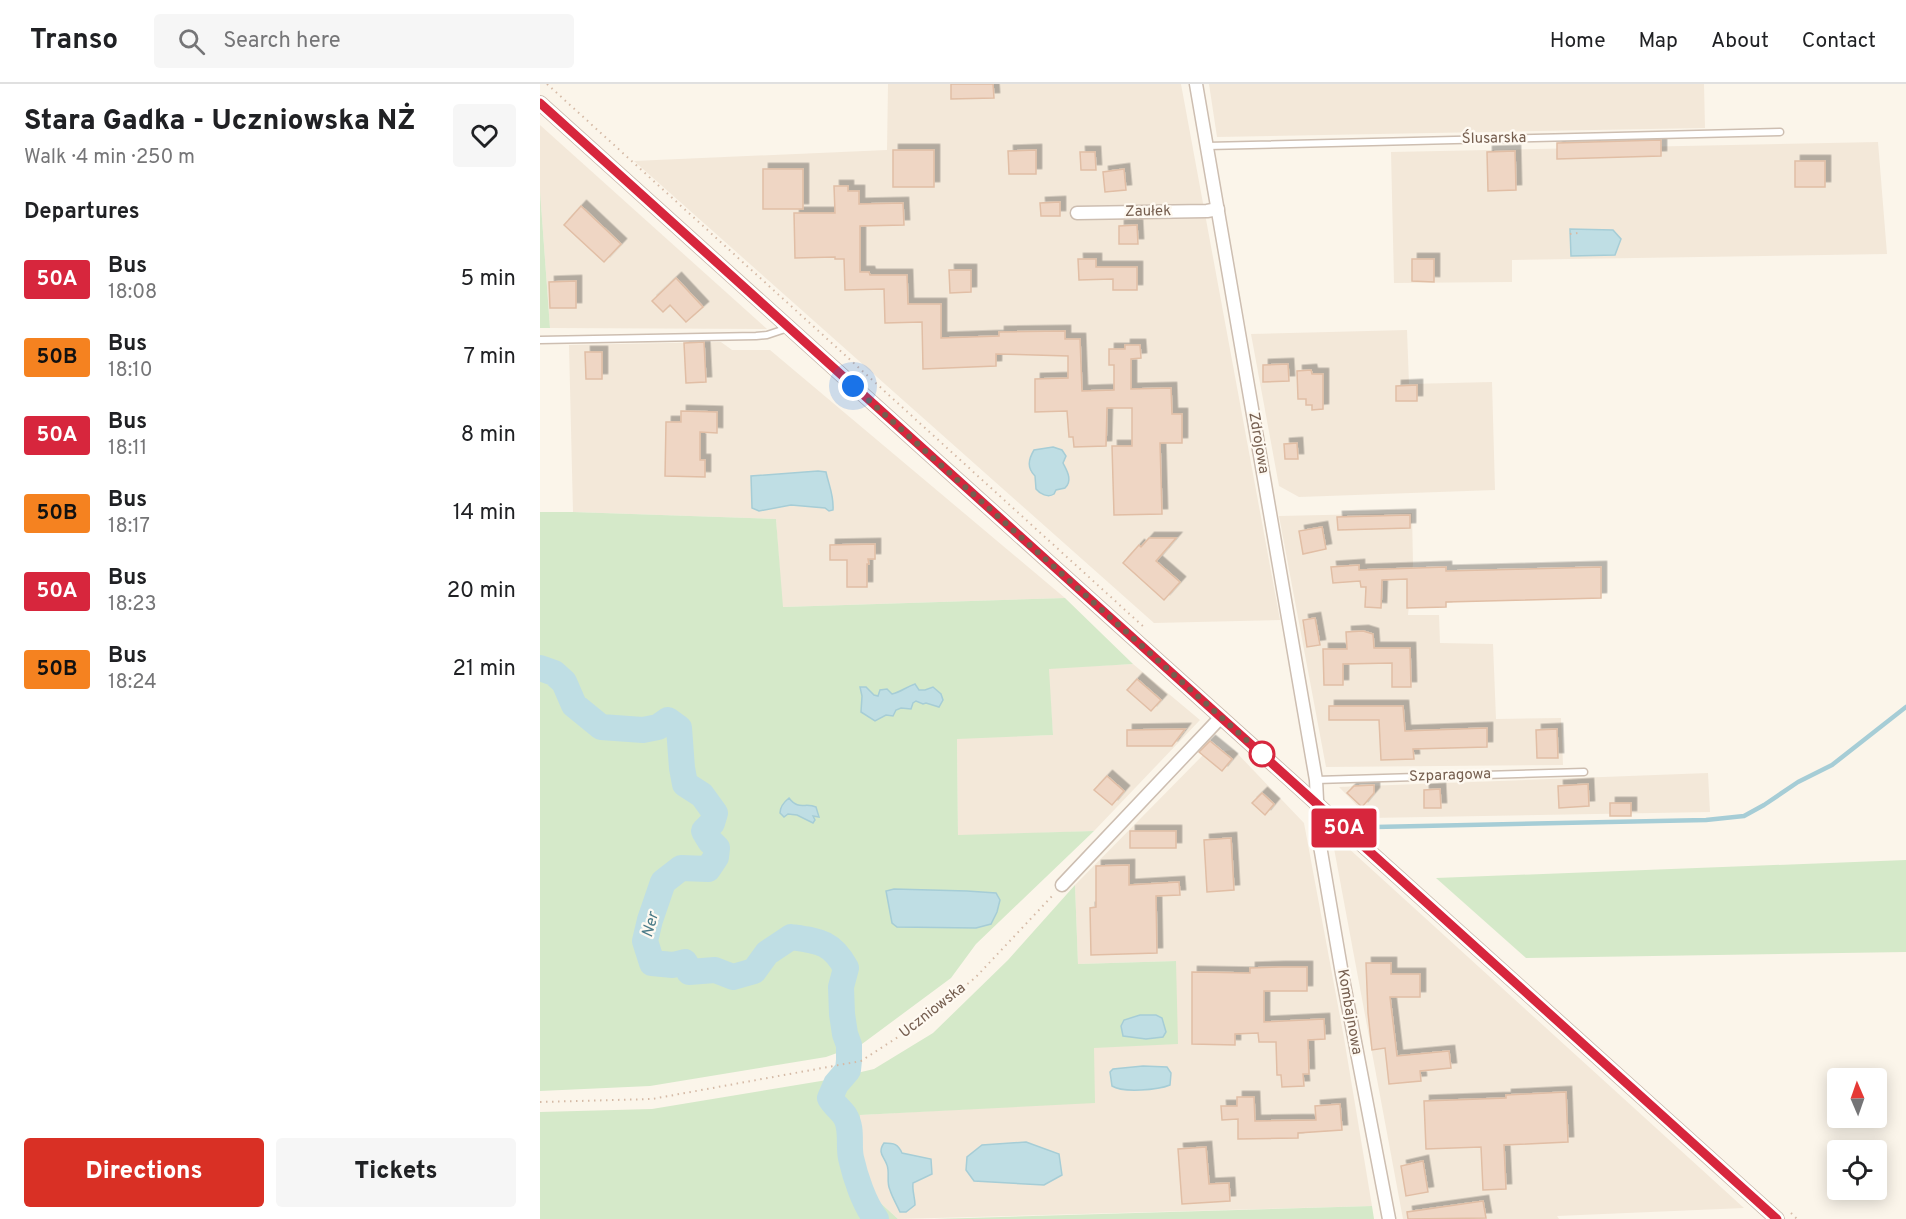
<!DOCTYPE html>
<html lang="en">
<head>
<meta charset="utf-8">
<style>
	:root { --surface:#fff; --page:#f6f6f6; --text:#202124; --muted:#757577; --line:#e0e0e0; --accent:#d93025 }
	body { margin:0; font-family:Overpass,sans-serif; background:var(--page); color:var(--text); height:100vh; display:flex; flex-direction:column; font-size:22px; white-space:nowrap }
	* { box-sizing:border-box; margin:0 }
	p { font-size:20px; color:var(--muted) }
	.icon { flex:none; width:33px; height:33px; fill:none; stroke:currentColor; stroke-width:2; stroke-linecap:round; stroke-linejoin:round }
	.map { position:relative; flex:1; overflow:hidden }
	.details { display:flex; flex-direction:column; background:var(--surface); width:540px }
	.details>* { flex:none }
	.badge { padding:0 12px; border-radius:4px; font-size:21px; line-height:39px }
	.needle { width:39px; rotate:358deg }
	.fabs { position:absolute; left:1287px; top:984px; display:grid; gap:12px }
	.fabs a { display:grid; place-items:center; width:60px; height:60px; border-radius:6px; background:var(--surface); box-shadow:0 3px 15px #0003; font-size:30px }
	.you { position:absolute; width:30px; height:30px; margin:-15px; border:4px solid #fff; border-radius:50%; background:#1a73e8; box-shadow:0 0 0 9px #1a73e833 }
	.map>.badge { position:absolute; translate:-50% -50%; box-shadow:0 0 0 3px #fff }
	h2 { padding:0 24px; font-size:22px; line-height:54px }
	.round { display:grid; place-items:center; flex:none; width:63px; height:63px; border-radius:6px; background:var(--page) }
	.summary { display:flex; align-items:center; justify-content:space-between; height:102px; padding:0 24px }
	h1 { font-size:28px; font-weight:800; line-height:45px }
	.button { display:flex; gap:12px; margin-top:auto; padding:12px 24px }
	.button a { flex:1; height:69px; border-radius:6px; background:var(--accent); color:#fff; font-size:24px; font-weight:800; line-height:69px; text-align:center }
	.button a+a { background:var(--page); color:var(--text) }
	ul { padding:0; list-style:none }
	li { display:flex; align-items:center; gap:18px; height:78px; padding:0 24px }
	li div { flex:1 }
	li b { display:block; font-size:22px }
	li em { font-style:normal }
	li .badge { min-width:66px; font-weight:700; text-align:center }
	header { display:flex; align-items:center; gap:36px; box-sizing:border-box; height:84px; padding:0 30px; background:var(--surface); border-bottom:2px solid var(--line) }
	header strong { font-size:28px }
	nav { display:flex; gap:33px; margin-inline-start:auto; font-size:21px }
	.search { width:420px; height:54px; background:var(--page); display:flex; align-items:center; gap:15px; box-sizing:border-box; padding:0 21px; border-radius:6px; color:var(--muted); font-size:22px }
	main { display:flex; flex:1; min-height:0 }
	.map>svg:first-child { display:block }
	.residential { fill:#f3e8d9 }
	.green { fill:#d5e9c9 }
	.water { fill:#bfdee4; stroke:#a6cdd6; stroke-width:1.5 }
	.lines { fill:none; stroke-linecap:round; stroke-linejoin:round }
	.stream { stroke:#a6cdd6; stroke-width:4.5 }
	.river { stroke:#bfdee4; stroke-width:26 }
	.building { fill:#efd6c4; stroke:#e1bea5; stroke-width:1.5; filter:url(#shadow) }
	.service-casing { stroke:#cdbeb1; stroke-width:9 }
	.minor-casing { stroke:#cdbeb1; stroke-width:15 }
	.tertiary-casing { stroke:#cdbeb1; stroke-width:16 }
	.path { stroke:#d5baa6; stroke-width:2; stroke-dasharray:1.5 4.5; stroke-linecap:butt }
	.service { stroke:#fff; stroke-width:6 }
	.minor { stroke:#fff; stroke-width:12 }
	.tertiary { stroke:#fff; stroke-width:14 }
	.line-casing { stroke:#fff; stroke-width:14 }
	.line { stroke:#d7263d; stroke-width:9 }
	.walk { stroke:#755e4f; stroke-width:6; stroke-dasharray:0 10.8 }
	.stop-dot { fill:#fff; stroke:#d7263d; stroke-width:3 }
	.labels { text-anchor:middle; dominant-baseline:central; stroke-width:4.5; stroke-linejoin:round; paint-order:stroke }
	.street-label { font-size:15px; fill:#755e4f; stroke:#fef9f1 }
	.water-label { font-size:16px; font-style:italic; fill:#497a87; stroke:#fef9f1 }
</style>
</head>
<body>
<header>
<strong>Transo</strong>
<div class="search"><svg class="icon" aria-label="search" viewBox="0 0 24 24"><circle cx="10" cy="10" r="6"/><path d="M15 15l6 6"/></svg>Search here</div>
<nav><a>Home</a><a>Map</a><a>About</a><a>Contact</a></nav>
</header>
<main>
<section class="details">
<div class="summary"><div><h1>Stara Gadka - Uczniowska NŻ</h1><p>Walk · 4 min · 250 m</p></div><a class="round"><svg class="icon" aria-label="heart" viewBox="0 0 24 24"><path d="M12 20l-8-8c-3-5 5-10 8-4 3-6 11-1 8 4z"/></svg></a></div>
<h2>Departures</h2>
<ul>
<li><span class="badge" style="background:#d7263d;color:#fff">50A</span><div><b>Bus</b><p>18:08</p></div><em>5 min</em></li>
<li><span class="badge" style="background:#f58220;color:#111">50B</span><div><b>Bus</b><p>18:10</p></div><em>7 min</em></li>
<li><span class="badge" style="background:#d7263d;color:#fff">50A</span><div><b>Bus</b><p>18:11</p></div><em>8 min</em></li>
<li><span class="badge" style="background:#f58220;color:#111">50B</span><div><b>Bus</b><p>18:17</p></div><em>14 min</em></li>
<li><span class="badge" style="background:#d7263d;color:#fff">50A</span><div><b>Bus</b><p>18:23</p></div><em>20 min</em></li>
<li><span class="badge" style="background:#f58220;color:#111">50B</span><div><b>Bus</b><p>18:24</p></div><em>21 min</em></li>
</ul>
<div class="button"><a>Directions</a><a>Tickets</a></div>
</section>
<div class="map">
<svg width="1366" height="1135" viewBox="0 0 1366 1135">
	<defs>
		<filter id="shadow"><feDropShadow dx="5.5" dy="-5.5" stdDeviation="0" flood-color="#0004"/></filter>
	</defs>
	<rect width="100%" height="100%" fill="#fbf5ea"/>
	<!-- residential -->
	<g class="residential">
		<polygon points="348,0 641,0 740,536 614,539 94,77 347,66"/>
		<polygon points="669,0 1164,0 1165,44 677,53"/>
		<polygon points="0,41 227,245 10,244 0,107"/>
		<polygon points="1338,58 1347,170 972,176 972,198 854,199 851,68"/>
		<polygon points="867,246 869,300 952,298 955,406 759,413 739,402 711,250"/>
		<polygon points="181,258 192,266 230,266 525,514 242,523 236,435 33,428 29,261"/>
		<polygon points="872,429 873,480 868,531 899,531 900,559 953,560 956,635 1021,634 1023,681 786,683 739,432"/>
		<polygon points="593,580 660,636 554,747 418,752 417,654 513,651 508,584"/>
		<polygon points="694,666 764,739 804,954 832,1122 358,1135 334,1113 321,1073 320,1031 554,1018 553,964 636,877 538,880 535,801 665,669"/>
		<polygon points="1168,689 1170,728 829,734 799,703"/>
		<polygon points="793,759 806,762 1204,1124 1017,1132 1019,1135 863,1135"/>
	</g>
	<!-- green -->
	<g class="green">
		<polygon points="0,107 10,244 0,244"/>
		<polygon points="0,428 33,428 236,435 243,523 525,514 593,580 509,585 513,651 417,655 418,751 554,747 436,860 411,894 322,960 286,973 110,1002 0,1007"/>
		<polygon points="1366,776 1366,868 986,874 896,794"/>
		<polygon points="535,801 538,880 636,877 638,960 554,964 555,1019 320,1031 321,1073 334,1113 358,1135 0,1135 0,1028 112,1025 287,996 334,985 393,949 468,876"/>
		<polygon points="832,1122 834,1135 394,1135"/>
	</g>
	<!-- water -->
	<g class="water">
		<polygon points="1030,145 1073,146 1081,155 1075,171 1031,172"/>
		<path d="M 513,363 L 522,366 L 526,372 L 523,379 C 527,387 533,396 525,404 L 516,406 L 514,410 C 508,414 500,410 496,405 L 495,392 C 487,384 488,376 494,366 Z"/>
		<path d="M 278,387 L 286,388 C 289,402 294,411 293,426 L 289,427 L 285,424 L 251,421 L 219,427 L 212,424 L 211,392 Z"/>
		<path d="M 375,600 L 379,606 L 385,606 L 393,603 L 401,610 L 403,616 L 399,623 L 386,619 L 383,620 L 376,617 L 373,619 L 371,625 L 361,624 L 356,626 L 353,632 L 346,631 L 335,637 L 321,628 L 322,612 L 320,603 L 326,603 L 334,611 L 338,612 L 340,606 L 347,605 L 352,610 C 361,608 366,603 375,600 Z"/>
		<path d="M 249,714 C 259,727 265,718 276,723 L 279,733 L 273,732 L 275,736 L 273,739 L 257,731 L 248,730 L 244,733 L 240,729 C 240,722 244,718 249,714 Z"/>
		<polygon points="354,805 427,807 456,809 460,816 457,828 451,840 436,844 357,843 352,839 346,807"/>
		<polygon points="600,931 616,931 622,934 626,948 623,953 606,955 583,952 581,942 584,936"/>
		<path d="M 603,982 L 627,983 L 631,989 L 630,1001 C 618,1006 583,1009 572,1002 L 570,988 L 573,985 Z"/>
		<polygon points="486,1058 519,1070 522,1091 504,1101 434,1097 426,1086 427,1073 442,1061"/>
		<path d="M 344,1059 C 354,1059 358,1060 362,1069 L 391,1075 L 392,1090 L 373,1099 C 372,1107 375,1113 375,1121 L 366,1128 L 360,1128 C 357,1121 352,1113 350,1106 C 346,1098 350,1089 347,1081 C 344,1072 337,1069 344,1059 Z"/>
	</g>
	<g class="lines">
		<!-- stream -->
		<polyline class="stream" points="835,743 1166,736 1204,732 1224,721 1258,698 1292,681 1366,623"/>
		<!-- river -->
		<path class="river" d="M 0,584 L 14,589 L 24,598 L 34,621 L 61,643 L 103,646 L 118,643 L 128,636 L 139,644 L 142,684 L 145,700 L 162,711 L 175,729 L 172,739 L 164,747 L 170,757 L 177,764 L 176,773 L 168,785 L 141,784 L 123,798 L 110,836 L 105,857 L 112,879 L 133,881 L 145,878 L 149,888 L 175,886 L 193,893 L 214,887 L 227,869 L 251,853 C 279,857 292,858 306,884 L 301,903 L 302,930 L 305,950 L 309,961 L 309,976 L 308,986 L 296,1000 L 290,1014 C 294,1021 301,1026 305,1032 C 313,1045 308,1060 311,1074 C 315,1092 324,1120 336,1135"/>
	</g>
	<!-- building -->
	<g class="building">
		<polygon points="411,0 453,0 454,14 411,15"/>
		<polygon points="1121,56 1121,72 1017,75 1017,59"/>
		<rect x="353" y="66" width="41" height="37"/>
		<polygon points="496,66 496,90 469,90 468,67"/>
		<polygon points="975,67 976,106 948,107 947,68"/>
		<polygon points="540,68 555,68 556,86 541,86"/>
		<rect x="1255" y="77" width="30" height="26"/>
		<rect x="223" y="85" width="40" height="40"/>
		<polygon points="584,85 586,106 565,108 563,88"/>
		<polygon points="294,102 308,102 308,107 319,107 319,120 363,119 364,141 320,142 320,188 329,188 330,191 367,191 368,220 401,220 401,254 459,252 459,248 525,247 525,255 540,255 542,307 574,306 574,281 569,281 569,265 585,265 585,261 600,261 601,274 591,275 591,305 631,304 632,330 642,330 642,359 620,359 622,430 574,431 572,362 592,362 592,324 567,324 566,362 534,363 533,353 529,353 527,327 495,328 495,295 528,294 528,272 456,270 456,282 383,285 382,238 345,239 344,205 305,206 304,175 295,175 295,173 255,174 254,129 295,129"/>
		<polygon points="520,118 520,132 501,132 500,119"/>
		<polygon points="41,122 81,160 64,178 24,141"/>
		<polygon points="597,141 598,160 579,160 579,142"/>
		<polygon points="538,175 556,175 556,183 597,183 597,206 573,206 573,195 539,196"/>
		<polygon points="872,175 894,175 894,198 872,197"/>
		<polygon points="409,186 431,186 431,208 410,209"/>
		<polygon points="136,194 163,223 146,238 130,221 123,228 112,217"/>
		<polygon points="36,197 36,224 10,224 9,198"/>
		<polygon points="164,258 166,298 146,299 144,259"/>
		<polygon points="45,268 62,268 62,295 46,295"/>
		<polygon points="748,280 749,297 723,298 723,281"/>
		<polygon points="771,286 772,290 783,290 783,325 772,326 772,321 766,321 766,315 758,315 757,287"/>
		<polygon points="877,301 877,317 856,317 856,302"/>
		<polygon points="141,327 177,328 177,349 160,348 160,376 165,376 165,393 125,392 126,338 141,338"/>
		<polygon points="757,359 758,375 745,375 744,360"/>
		<polygon points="870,431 870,444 798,446 797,433"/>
		<polygon points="782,443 786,465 763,470 759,447"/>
		<polygon points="609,454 636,454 616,477 640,498 624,516 583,479 599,461 601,463"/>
		<polygon points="335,460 335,475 328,475 329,480 327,480 327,503 307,503 307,476 290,476 290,461"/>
		<polygon points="819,481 819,486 906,483 906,487 1061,483 1061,514 906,518 906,523 867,524 867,495 842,496 841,524 825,523 826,503 821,503 820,497 793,499 791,483"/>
		<polygon points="775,534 780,561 767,563 763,536"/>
		<polygon points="823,547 833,550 834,564 870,564 871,603 852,603 852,579 803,580 803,601 784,601 783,565 807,565 806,548"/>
		<polygon points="597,595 621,616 611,627 587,606"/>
		<polygon points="789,622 863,622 865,647 947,644 947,663 873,665 874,675 841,676 839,636 789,636"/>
		<polygon points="645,645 632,662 587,662 587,646"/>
		<polygon points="1017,645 1018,674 997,674 996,646"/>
		<polygon points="670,657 692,675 682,687 659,668"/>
		<polygon points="567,692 584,707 572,721 554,706"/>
		<polygon points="1048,700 1049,722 1019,724 1018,702"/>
		<polygon points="834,701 834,709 822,723 807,709 814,702"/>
		<polygon points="900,705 901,724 884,724 884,706"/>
		<polygon points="722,709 734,720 725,731 712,719"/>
		<rect x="1070" y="719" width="21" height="13"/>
		<rect x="590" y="747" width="46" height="17"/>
		<polygon points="691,754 694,806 667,808 664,756"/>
		<polygon points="589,781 589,801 639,798 640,811 616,812 617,869 551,871 550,824 556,823 556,782"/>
		<polygon points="826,879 851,879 851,890 880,890 880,913 850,913 857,972 909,967 911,984 880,987 881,997 849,1000 845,964 832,966 828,929"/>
		<polygon points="739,883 767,883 767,907 724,907 724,938 784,935 785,955 768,956 769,990 763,990 764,1002 742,1003 741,991 737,991 736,958 719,958 718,949 695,950 695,961 652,960 652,888 710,889 710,884"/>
		<polygon points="1026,1008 1028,1058 964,1061 966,1105 943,1106 941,1063 886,1065 884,1017 966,1014 966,1011"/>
		<polygon points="697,1013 714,1013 715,1037 776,1036 775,1022 800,1020 802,1046 758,1049 758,1054 698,1055 698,1035 682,1036 681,1022 697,1022"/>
		<polygon points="666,1063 669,1100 689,1099 690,1117 642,1120 638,1065"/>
		<polygon points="883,1077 888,1108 866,1112 861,1082"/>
		<polygon points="943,1117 946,1134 868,1135 867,1128"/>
	</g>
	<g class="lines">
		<defs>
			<g id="service">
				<polyline points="667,62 1240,48"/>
				<polyline points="0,256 216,252 227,251 248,244"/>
				<polyline points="776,696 1044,688"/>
			</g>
			<g id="minor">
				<polyline points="656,0 776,696 779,756 802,890 849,1135"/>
				<polyline points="537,129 667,127 678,125"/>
				<polyline points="522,801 681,633"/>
			</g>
			<polyline id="tertiary" points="0,19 1237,1135"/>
		</defs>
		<!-- service casing -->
		<use href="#service" class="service-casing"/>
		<!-- minor casing -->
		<use href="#minor" class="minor-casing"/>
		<!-- tertiary casing -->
		<use href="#tertiary" class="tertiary-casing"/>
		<!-- path -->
		<g class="path">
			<polyline points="7,0 606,545"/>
			<polyline points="1030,150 1038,149"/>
			<polyline points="0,1018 112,1015 321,977 372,944 435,894 514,810"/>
			<polyline points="1251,1129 1257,1135"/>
		</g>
		<!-- service -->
		<use href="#service" class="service"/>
		<!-- minor -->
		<use href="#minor" class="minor"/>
		<!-- tertiary -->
		<use href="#tertiary" class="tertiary"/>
	</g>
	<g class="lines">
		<defs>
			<polyline id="line" points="0,19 1237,1135"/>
		</defs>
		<!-- line casing -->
		<use href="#line" class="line-casing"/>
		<!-- line -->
		<use href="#line" class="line"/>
		<!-- walk -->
		<polyline class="walk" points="313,302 722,670"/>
	</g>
	<!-- markers -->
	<circle class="stop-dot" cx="722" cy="670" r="12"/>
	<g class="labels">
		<!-- street labels -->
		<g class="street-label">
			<text transform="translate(954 55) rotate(-1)">Ślusarska</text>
			<text transform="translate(608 128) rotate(-1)">Zaułek</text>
			<text transform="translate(718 359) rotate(80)">Zdrojowa</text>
			<text transform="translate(910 692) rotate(-2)">Szparagowa</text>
			<text transform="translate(393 927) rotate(-38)">Uczniowska</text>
			<text transform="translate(809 928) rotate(80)">Kombajnowa</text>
		</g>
		<!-- water labels -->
		<g class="water-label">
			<text transform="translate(111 841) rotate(-75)">Ner</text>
		</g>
	</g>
</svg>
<div class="fabs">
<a><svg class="needle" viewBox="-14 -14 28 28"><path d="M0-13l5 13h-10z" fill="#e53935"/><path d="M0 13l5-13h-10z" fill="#757577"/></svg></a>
<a><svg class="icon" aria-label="locate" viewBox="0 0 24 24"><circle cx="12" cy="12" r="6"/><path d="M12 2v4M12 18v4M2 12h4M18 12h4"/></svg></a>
</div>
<div class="you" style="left:313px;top:302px"></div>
<b class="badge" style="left:804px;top:744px;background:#d7263d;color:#fff">50A</b>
</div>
</main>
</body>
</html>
